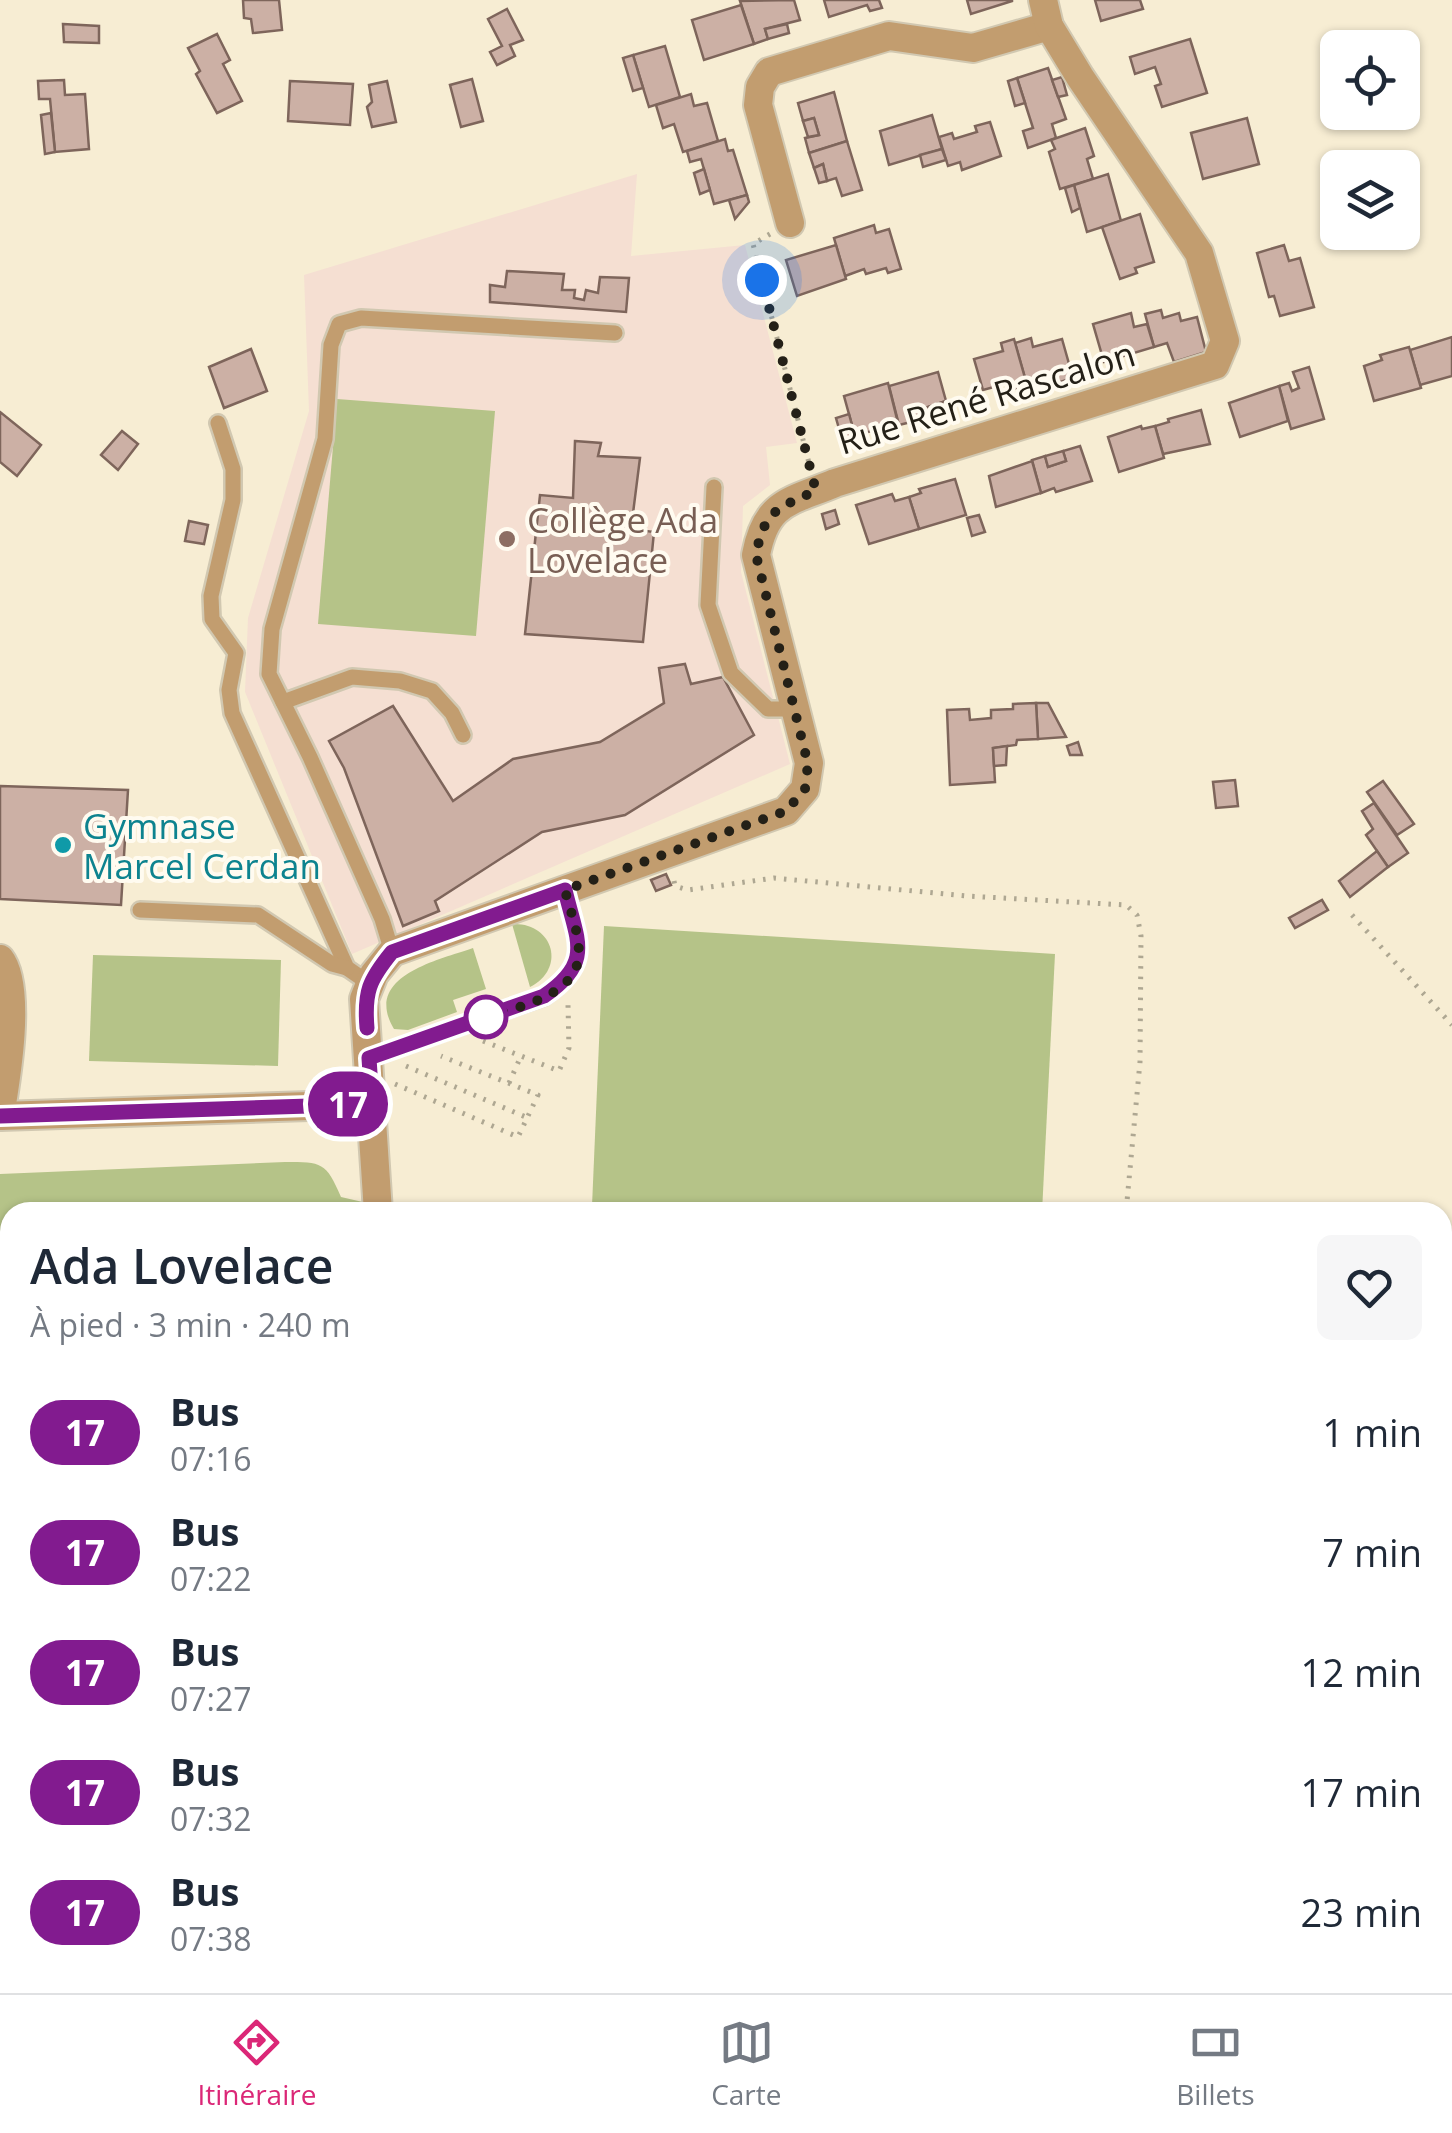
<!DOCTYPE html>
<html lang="fr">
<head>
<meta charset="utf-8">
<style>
	:root { --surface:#fff; --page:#f6f6f7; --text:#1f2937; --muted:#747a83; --line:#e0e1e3; --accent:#db2777 }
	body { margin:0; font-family:"Open Sans",sans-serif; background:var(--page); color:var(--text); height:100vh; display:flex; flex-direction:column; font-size:38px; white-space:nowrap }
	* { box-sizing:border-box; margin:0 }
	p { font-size:32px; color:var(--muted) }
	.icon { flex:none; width:55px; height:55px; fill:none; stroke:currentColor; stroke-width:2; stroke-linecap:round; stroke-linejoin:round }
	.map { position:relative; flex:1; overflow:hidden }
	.sheet { position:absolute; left:0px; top:1202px; width:1452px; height:792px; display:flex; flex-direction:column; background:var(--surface); border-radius:30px 30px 0 0; box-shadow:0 2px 8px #0004 }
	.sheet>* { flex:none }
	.badge { padding:0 20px; border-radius:32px; font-size:35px; line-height:65px }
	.fabs { position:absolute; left:1320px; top:30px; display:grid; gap:20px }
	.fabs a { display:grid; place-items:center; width:100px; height:100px; border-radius:15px; background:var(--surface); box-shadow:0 2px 8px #0004; font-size:50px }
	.you { position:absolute; width:50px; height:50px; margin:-25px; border:8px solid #fff; border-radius:50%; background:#1a73e8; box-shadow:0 0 0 15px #1a73e833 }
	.map>.badge { position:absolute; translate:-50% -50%; box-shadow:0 0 0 5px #fff }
	.round { display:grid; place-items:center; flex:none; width:105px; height:105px; border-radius:15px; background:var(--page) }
	.overview { display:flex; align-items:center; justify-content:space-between; height:170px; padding:0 30px }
	h1 { font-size:48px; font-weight:600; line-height:75px }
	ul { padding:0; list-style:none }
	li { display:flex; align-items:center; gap:30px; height:120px; padding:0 30px }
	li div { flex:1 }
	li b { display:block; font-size:38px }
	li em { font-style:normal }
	li .badge { min-width:110px; font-weight:700; text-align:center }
	.menu { display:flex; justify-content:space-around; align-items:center; height:140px; border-top:2px solid var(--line); background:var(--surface); font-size:28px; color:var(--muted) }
	.menu a { display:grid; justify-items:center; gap:5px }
	.menu .active { color:var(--accent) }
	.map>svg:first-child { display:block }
	.education { fill:#f5dfd2 }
	.green { fill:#b5c388 }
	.forest { fill:#adbf6e }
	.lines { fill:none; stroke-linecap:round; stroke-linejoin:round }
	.stream { stroke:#4688a3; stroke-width:9 }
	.building { fill:#ccb0a5; stroke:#7e655b; stroke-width:2.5 }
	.service-casing { stroke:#d1c8b1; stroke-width:20 }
	.minor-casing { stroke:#d1c8b1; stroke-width:32 }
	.path { stroke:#aea792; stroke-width:5; stroke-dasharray:2.5 8; stroke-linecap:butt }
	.service { stroke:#c29d6f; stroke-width:15 }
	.minor { stroke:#c29d6f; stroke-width:28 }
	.line-casing { stroke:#fff; stroke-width:22 }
	.line { stroke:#821b8f; stroke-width:15 }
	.walk { stroke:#242017; stroke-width:10; stroke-dasharray:0 18 }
	.education-dot { fill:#8d6e63; stroke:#fffbf0; stroke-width:4 }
	.culture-dot { fill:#0f9aa8; stroke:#fffbf0; stroke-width:4 }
	.stop-dot { fill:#fff; stroke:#821b8f; stroke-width:5 }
	.labels { text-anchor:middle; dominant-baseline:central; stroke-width:8; stroke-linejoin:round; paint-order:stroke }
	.street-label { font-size:35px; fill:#242017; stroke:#fffbf0 }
	.education-label { font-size:35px; fill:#785e54; stroke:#fffbf0; text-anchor:start }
	.culture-label { font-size:35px; fill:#0d838f; stroke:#fffbf0; text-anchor:start }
</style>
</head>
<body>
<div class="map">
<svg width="1452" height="1993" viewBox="0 0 1452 1993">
	<rect width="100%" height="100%" fill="#f7edd3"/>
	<!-- education -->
	<polygon class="education" points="637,174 631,256 745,245 797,443 766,447 770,485 743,506 741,572 790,764 352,954 245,692 248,618 309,411 304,275"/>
	<!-- green -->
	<g class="green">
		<polygon points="337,399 495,411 476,636 318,624"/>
		<path d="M 512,924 C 553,922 567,968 530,987 Z"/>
		<polygon points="604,926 1055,954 1042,1212 685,1212 592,1206"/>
		<path d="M 473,948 L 486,989 L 453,1000 L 457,1012 L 408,1030 L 394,1029 C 362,976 439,960 473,948 Z"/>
		<polygon points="93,955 281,960 278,1066 89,1061"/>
		<path d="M 285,1162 C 322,1162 326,1162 341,1197 L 367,1203 L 368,1212 L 10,1212 L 10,1452 L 0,1454 L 0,1174 Z"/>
	</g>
	<!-- forest -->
	<polygon class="forest" points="1443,1514 1452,1515 1452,1920 1443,1925"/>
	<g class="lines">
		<!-- stream -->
		<polyline class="stream" points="1442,1553 1452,1553"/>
	</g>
	<!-- building -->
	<g class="building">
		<polygon points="243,0 279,0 282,30 253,33 251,19 244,18"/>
		<polygon points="794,0 800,20 765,29 768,39 754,44 740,1"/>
		<polygon points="824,0 879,0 882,8 870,11 867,5 829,17"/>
		<polygon points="967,0 1012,0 1012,1 971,14"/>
		<polygon points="1095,0 1140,0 1143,9 1101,21"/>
		<polygon points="741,5 754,44 704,60 692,20"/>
		<polygon points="507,9 523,40 510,45 515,56 497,65 490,52 502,46 488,19"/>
		<polygon points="63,24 99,26 99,43 64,42"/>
		<polygon points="787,24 789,33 768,39 765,29"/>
		<polygon points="217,34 230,60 223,64 242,101 217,113 196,74 200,71 188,48"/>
		<polygon points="1190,39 1207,93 1162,107 1155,86 1161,84 1155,67 1135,74 1130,57"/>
		<polygon points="665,46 680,97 649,107 633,55"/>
		<polygon points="633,55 643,88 633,91 623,58"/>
		<polygon points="1048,68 1066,119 1052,124 1056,138 1028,148 1023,131 1033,128 1017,78"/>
		<polygon points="1062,77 1067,95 1058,97 1052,80"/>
		<polygon points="1017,78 1025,103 1015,106 1008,81"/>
		<polygon points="472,79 483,121 461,127 450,85"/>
		<polygon points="64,80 65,95 85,94 89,149 55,152 50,99 39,99 38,81"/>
		<polygon points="290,81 353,84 350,125 288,121"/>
		<polygon points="387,81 396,122 372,127 367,107 372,102 369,85"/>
		<polygon points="834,92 847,141 809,153 805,138 819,135 814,118 803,121 798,103"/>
		<polygon points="691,94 694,106 707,103 718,141 683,152 674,124 663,128 656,105"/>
		<polygon points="51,113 55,152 45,154 41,115"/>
		<polygon points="932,115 942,149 889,165 880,131"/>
		<polygon points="814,118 819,135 808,137 803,121"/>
		<polygon points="1247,118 1259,164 1203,179 1191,133"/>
		<polygon points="990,122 1001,156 962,170 960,162 948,166 939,137 952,133 954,139 977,132 975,126"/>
		<polygon points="1085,128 1094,156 1087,159 1093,179 1060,189 1049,152 1055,149 1051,140"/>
		<polygon points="725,139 728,151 733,150 747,195 714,204 701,159 690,162 687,151"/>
		<polygon points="847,141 862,190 842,196 836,178 827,181 823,164 814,168 809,153"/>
		<polygon points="942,149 946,160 923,167 920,155"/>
		<polygon points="823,164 827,181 819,183 814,168"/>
		<polygon points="704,169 710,190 700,194 694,173"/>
		<polygon points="1108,174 1121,221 1087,232 1074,185"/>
		<polygon points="1074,185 1080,208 1072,212 1065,188"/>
		<polygon points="747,195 749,202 735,219 729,200"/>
		<polygon points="1140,214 1154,262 1135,268 1137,273 1120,279 1102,227"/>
		<polygon points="874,225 876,233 889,229 901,269 888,273 886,268 866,274 864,269 845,276 834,238"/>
		<polygon points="836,245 846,279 797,296 786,260"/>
		<polygon points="1284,245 1289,261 1300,258 1314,307 1280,316 1274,296 1269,297 1257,253"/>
		<polygon points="507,271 564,274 562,290 575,290 574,298 584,300 586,290 598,293 600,277 629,278 626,312 490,302 490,285 505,287"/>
		<polygon points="1161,310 1163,318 1179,313 1181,321 1197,317 1206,352 1174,362 1167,343 1154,347 1145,314"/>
		<polygon points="1131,313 1134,327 1147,324 1154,347 1104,362 1093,324"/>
		<polygon points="1452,337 1452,376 1420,385 1410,350"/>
		<polygon points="1031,338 1033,347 1062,339 1073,378 1044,387 1043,380 1027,385 1015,343"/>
		<polygon points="1014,339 1027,385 1014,389 1012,382 983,390 974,359 1003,351 1001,343"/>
		<polygon points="1409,347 1421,388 1374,401 1364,366 1382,360 1380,355"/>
		<polygon points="251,349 267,391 224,408 209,367"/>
		<polygon points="1309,367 1324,419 1291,429 1279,386 1289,383 1292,391 1299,388 1293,372"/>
		<polygon points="938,372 946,401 913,412 915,421 899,425 889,386"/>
		<polygon points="888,383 898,423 855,436 844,396"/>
		<polygon points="1279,386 1288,421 1240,437 1229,403"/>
		<polygon points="946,401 948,411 915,421 913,412"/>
		<polygon points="1201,410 1210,444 1163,454 1155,426 1169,422 1168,419"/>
		<polygon points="0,412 41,445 17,476 0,462"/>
		<polygon points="849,414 855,436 842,439 836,418"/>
		<polygon points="1141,426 1142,429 1155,426 1164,458 1119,472 1108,437"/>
		<polygon points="122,431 138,444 118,470 101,455"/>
		<polygon points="575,441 601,443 598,456 640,458 631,529 654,532 643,642 525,634 540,495 573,498"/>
		<polygon points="1080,446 1092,481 1056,492 1054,488 1041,493 1032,460 1045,456 1048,467 1066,461 1063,451"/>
		<polygon points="1063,451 1066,461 1048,467 1045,456"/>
		<polygon points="1032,461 1041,493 996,507 989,476"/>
		<polygon points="955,479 966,515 919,529 909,497 921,493 919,489"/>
		<polygon points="892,494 895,501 909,497 919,529 869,544 856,505"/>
		<polygon points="835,510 839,524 826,529 822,514"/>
		<polygon points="979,515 985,532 972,536 967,518"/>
		<polygon points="189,521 208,525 204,544 185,541"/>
		<polygon points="685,664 691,684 723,677 754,735 625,815 542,832 435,901 439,911 403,926 344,768 329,741 393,706 453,801 513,759 600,742 664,703 659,668"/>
		<polygon points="1036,703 1048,703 1066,737 1038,739"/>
		<polygon points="1036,703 1038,739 1017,740 1016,745 993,748 995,782 950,785 947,710 969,709 970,720 991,718 991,710 1013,709 1013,704"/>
		<polygon points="1078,742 1082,755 1070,755 1067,746"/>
		<polygon points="1007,746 1006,765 994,766 993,748"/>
		<polygon points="1235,780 1238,806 1216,808 1213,782"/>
		<polygon points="1383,781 1414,824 1397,835 1367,792"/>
		<polygon points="0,786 128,790 121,905 0,899"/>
		<polygon points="1374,803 1408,853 1388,867 1366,835 1373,829 1362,811"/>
		<polygon points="1377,851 1388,867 1350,897 1339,881"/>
		<polygon points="666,874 671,885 656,891 651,880"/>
		<polygon points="1322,900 1328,910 1295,928 1289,918"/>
		<polygon points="10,1575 10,1585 0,1593 0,1584"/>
		<polygon points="10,1585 10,1606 0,1595"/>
		<polygon points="0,1595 10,1606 10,1618 0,1606"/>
		<rect x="0" y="1806" width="10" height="75"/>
		<polygon points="0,1902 10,1902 10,1984 0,1985"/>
		<polygon points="147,1985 219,1985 217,1993 145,1993"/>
		<polygon points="312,1985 479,1985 498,1993 331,1993"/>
		<rect x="837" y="1985" width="19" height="6"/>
	</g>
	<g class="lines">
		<defs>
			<g id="service">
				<polyline points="218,423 233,469 233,500 211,596 212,619 236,653 229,690 232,713 347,968 370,984"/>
				<polyline points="714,487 708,605 731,673 768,709 795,709"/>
				<polyline points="283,702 352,677 400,681 432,691 452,713 463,735"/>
				<polyline points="140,910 258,915 332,964 347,968"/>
				<polyline points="392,952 382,919 310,757 269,674 272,629 325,439 331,345 339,324 361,318 615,333"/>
				<path d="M 369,1058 L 544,997 C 594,962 578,941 565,890"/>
				<polyline points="1442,1979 1452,1978"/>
				<polyline points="977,1990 977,1986 1019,1993"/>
				<polyline points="1387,1993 1405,1985"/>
			</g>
			<g id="minor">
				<polyline points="790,223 758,105 760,87 769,72 889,36 973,48 1049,26"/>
				<path d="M 0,959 C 22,987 6,1080 0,1116"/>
				<polyline points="0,1116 373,1104"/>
				<path d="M 378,1212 L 364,999 L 374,974 L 392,952 L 786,811 L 805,789 L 809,763 L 756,555 C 766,501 790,502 835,483 L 1215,365 L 1225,341 L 1199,253 L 1080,77 L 1049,26 L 1043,0"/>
				<polyline points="0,1473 10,1470"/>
				<polyline points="1444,1592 1443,1704 1452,1805"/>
				<polyline points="0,1742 10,1743"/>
				<polyline points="976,1985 977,1986"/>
				<polyline points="603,1993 605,1985"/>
			</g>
		</defs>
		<!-- service casing -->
		<use href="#service" class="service-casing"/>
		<!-- minor casing -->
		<use href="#minor" class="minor-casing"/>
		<!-- path -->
		<g class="path">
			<polyline points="770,234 753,244 810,467"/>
			<polyline points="674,881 675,886 688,890 774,878 967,896 1126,905 1137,915 1141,936 1140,1062 1126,1212"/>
			<polyline points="1352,915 1452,1025"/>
			<polyline points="483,1041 559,1071 569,1048 568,1005"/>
			<polyline points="406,1066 528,1118"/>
			<polyline points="509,1083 521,1056"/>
			<polyline points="395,1084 518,1137 538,1095 441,1056"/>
			<polyline points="1442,1368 1452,1367"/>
		</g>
		<!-- service -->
		<use href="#service" class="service"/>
		<!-- minor -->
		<use href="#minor" class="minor"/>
	</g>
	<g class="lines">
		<defs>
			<path id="line" d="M 0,1116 L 372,1104 L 369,1058 L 544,996 C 594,962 577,941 565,890 L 392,952 C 369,980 364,992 367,1028"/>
		</defs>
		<!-- line casing -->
		<use href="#line" class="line-casing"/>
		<!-- line -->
		<use href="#line" class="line"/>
		<!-- walk -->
		<path class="walk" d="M 486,1017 C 515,1008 571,997 578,961 C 582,939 570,911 565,890 L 786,811 L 805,789 L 808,764 L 756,555 C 764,511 777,508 816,491 L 762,280"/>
	</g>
	<!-- markers -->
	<circle class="education-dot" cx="507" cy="539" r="10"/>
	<circle class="culture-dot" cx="63" cy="845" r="10"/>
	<circle class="stop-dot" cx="486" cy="1017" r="20"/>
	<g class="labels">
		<!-- street labels -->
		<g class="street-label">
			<text transform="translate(986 397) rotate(-17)">Rue René Rascalon</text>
		</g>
		<!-- education labels -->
		<g class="education-label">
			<text x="527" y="519">Collège Ada<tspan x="527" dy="40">Lovelace</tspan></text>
		</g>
		<!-- culture labels -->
		<g class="culture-label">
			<text x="83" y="825">Gymnase<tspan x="83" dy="40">Marcel Cerdan</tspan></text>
		</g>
	</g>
</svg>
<div class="fabs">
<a><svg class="icon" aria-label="locate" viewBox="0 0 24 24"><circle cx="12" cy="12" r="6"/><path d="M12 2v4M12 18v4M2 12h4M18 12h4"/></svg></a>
<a><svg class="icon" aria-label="layers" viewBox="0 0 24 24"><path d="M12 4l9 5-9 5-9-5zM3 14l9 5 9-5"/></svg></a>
</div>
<div class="you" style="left:762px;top:280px"></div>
<b class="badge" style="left:348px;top:1104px;background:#821b8f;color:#fff">17</b>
<section class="sheet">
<div class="overview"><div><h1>Ada Lovelace</h1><p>À pied · 3 min · 240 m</p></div><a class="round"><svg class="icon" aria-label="heart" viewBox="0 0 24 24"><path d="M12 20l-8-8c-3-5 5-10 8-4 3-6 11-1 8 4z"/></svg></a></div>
<ul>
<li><span class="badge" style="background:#821b8f;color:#fff">17</span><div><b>Bus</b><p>07:16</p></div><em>1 min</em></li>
<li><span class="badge" style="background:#821b8f;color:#fff">17</span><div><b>Bus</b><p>07:22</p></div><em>7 min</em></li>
<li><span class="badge" style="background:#821b8f;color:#fff">17</span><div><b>Bus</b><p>07:27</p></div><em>12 min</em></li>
<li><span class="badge" style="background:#821b8f;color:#fff">17</span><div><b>Bus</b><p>07:32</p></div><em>17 min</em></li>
<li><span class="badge" style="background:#821b8f;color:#fff">17</span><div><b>Bus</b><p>07:38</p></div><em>23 min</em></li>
</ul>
</section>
</div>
<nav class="menu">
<a class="active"><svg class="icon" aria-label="directions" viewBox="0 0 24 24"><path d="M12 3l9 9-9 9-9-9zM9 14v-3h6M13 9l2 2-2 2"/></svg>Itinéraire</a>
<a><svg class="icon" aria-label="map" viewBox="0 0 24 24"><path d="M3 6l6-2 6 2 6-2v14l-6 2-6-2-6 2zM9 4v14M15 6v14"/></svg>Carte</a>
<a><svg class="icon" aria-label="tickets" viewBox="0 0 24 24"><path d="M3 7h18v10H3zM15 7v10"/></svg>Billets</a>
</nav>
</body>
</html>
